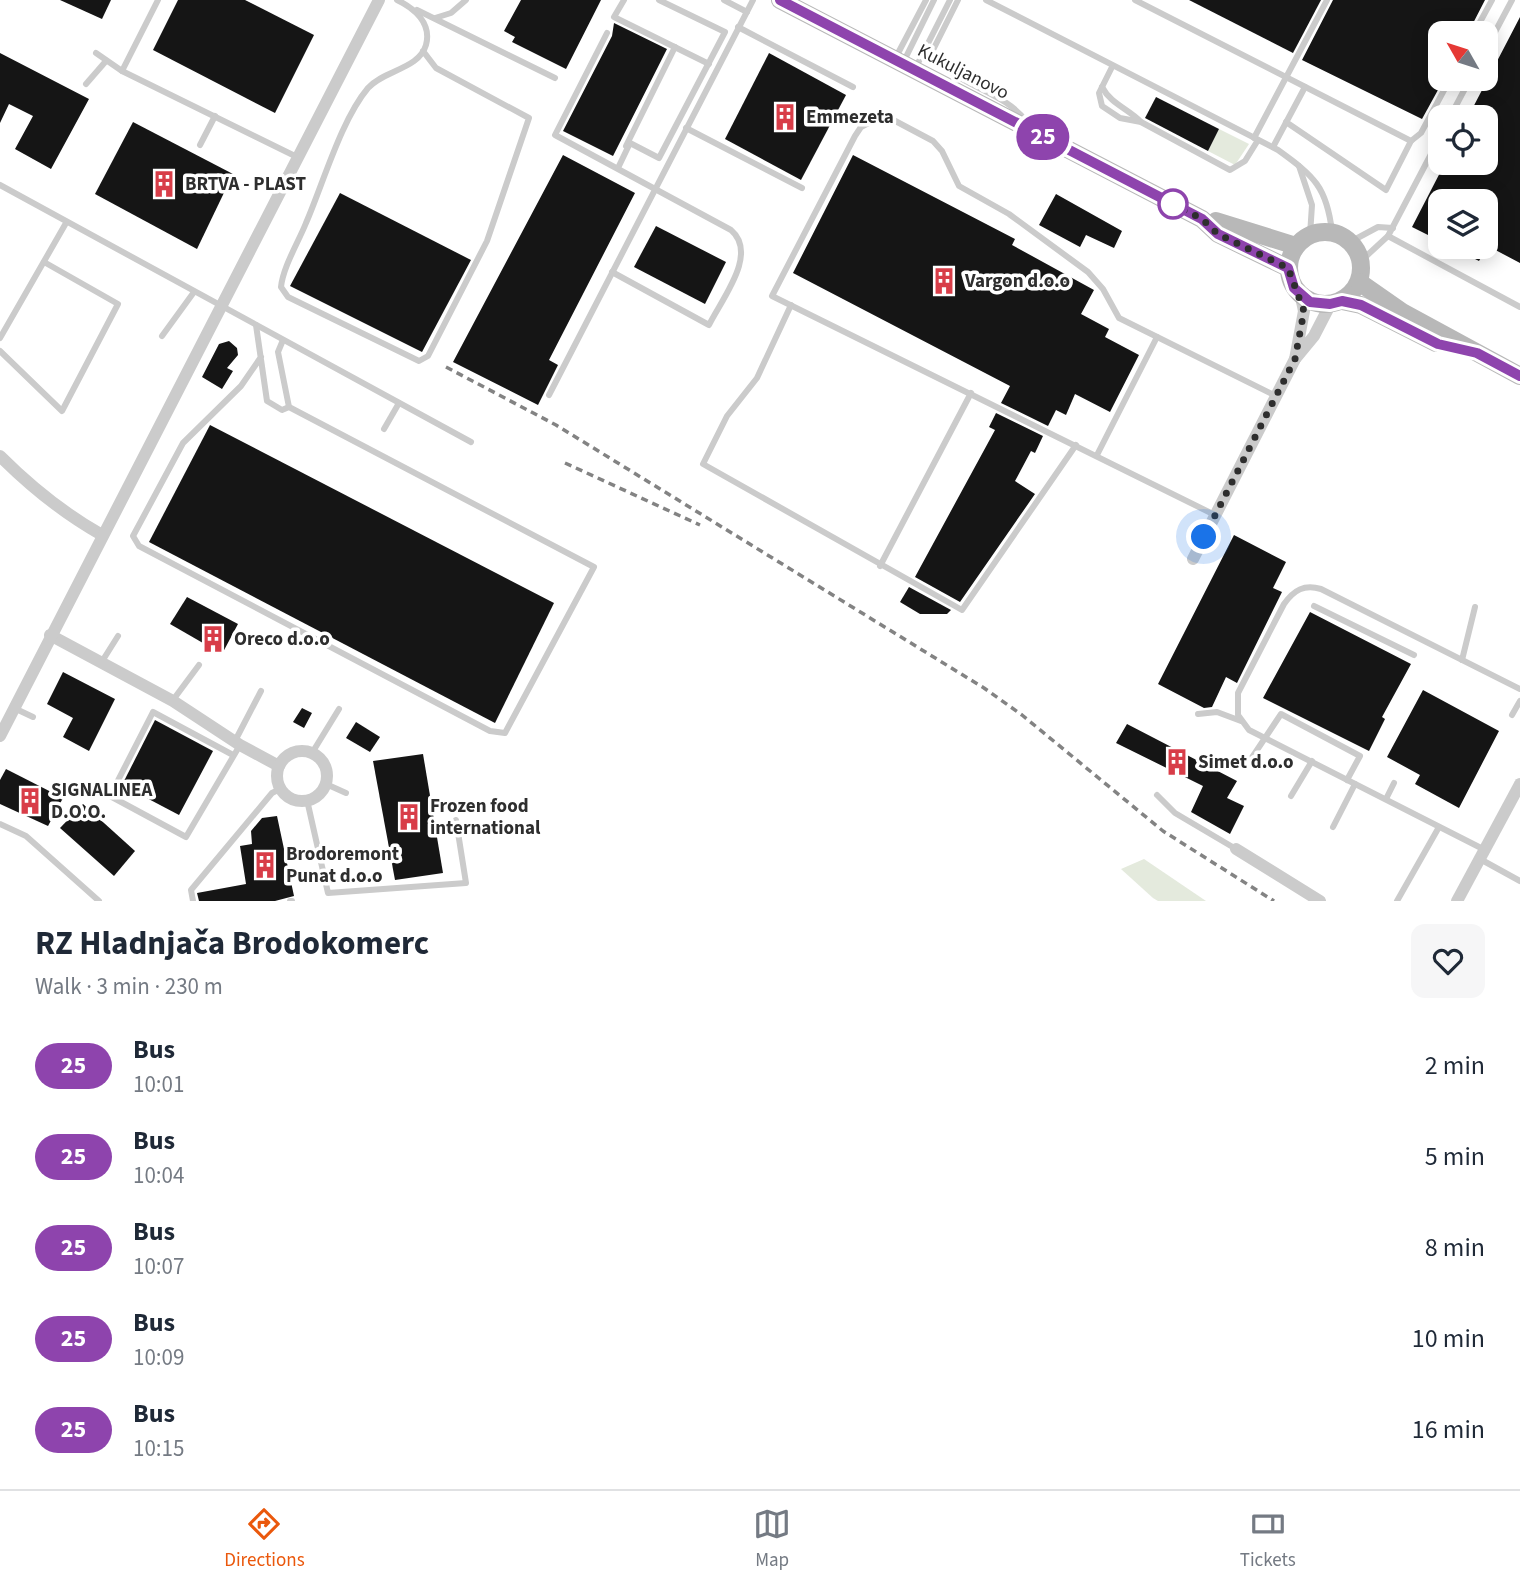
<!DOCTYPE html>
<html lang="en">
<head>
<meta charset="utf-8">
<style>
	:root { --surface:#fff; --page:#f6f6f7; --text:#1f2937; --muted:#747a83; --line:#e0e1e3; --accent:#ea580c }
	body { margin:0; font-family:"Source Sans 3",sans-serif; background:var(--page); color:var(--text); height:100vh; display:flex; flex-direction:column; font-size:26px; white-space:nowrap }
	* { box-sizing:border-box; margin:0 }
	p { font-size:23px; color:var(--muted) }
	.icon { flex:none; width:38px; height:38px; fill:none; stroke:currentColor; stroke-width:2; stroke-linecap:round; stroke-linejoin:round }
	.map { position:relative; height:901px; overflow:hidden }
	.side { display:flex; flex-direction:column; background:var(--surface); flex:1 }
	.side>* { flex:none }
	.badge { padding:0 14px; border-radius:23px; font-size:24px; line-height:46px }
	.needle { width:46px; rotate:309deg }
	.buttons { position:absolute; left:1428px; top:21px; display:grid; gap:14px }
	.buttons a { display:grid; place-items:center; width:70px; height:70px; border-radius:14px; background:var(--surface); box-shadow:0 4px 18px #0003; font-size:35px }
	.you { position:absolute; width:35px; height:35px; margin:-18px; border:5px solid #fff; border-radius:50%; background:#1a73e8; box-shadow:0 0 0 10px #1a73e833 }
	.map>.badge { position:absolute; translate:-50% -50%; box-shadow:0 0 0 4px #fff }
	.round { display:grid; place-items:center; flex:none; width:74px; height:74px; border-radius:14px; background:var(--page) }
	.overview { display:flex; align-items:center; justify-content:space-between; height:119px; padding:0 35px }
	h1 { font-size:33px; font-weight:700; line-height:52px }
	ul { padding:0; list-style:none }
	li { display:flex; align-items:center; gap:21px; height:91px; padding:0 35px }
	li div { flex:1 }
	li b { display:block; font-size:26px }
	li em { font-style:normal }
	li .badge { min-width:77px; font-weight:700; text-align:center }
	.tab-bar { display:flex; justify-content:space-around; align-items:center; height:98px; border-top:2px solid var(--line); background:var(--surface); font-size:19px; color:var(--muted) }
	.tab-bar a { display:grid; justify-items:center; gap:4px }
	.tab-bar .selected { color:var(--accent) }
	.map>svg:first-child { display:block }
	.green { fill:#e4eadd }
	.building { fill:#151515 }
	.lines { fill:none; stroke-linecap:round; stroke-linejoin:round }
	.lane { stroke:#cbcbcb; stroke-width:6 }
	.street { stroke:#cbcbcb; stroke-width:12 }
	.secondary { stroke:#b8b8b8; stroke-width:18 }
	.rail { stroke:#838383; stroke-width:3.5; stroke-dasharray:7 5; stroke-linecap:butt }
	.line-casing { stroke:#fff; stroke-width:16 }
	.line { stroke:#8e44ad; stroke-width:10 }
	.walk { stroke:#2e2e2e; stroke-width:7; stroke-dasharray:0 12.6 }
	.stop-dot { fill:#fff; stroke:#8e44ad; stroke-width:3.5 }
	.labels { text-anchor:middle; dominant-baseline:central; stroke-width:7; stroke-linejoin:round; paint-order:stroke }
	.street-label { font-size:19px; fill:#2e2e2e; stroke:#fff }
	.poi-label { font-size:19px; font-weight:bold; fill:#2e2e2e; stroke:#fff; text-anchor:start }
</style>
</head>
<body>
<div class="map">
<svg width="1520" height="901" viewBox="0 0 1520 901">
	<rect width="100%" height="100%" fill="#fff"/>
	<!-- green -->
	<g class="green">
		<polygon points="1219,129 1249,144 1235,165 1208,151"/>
		<polygon points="1144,859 1206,901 1158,901 1153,898 1121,869"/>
	</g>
	<!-- building -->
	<g class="building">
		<polygon points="60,0 111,0 102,19"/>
		<polygon points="178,0 245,0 314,35 275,113 153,50"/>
		<polygon points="521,0 601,0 566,69 512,42 515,37 504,31"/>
		<polygon points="1189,0 1321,0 1293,53"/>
		<polygon points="1333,0 1485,0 1468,33 1440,33 1440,79 1444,79 1422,119 1302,60"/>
		<polygon points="1520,17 1520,263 1486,245 1486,201 1440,201 1440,241 1412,227 1445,163 1486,163 1486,117 1468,117"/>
		<polygon points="614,23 667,49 613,156 563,131 612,36"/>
		<polygon points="0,53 89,99 51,169 15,149 33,116 9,104 0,123"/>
		<polygon points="769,53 846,95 801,180 725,139"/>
		<polygon points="1156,97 1219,129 1208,151 1145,118"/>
		<polygon points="133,122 233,174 197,249 95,194"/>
		<polygon points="563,155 635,193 549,360 558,365 538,405 453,362"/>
		<polygon points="853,155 1015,239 1012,245 1094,290 1081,314 1109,329 1105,337 1139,355 1110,412 1075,394 1066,415 1056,410 1048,426 1001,403 1010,386 793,273"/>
		<polygon points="340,193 471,260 422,352 290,286"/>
		<polygon points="1056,194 1122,231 1114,248 1086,235 1080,247 1039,225"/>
		<polygon points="656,226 726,262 705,304 634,267"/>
		<polygon points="1451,247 1487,247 1479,261"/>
		<polygon points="229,341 237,348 238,355 227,368 233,371 222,389 202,377 219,344"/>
		<polygon points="996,413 1043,436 1035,453 1031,451 1015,481 1035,494 960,602 915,577 995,430 989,427"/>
		<polygon points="210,425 554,603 495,723 149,542"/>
		<polygon points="1234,535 1286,562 1273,588 1282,592 1237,683 1226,677 1212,707 1204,708 1158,684"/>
		<polygon points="909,587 951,610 947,614 920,614 900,602"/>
		<polygon points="187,597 238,624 222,654 170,624"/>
		<polygon points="1310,612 1411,664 1382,717 1385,719 1369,751 1263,698"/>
		<polygon points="63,672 115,699 89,751 63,737 73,718 47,704"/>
		<polygon points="1423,690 1499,731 1459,808 1415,784 1420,775 1387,757"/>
		<polygon points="302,708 312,713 304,728 293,722"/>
		<polygon points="155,720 213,751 179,815 122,785"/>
		<polygon points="356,722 380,737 370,752 346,738"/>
		<polygon points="1127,724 1237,781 1227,798 1244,806 1230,834 1191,812 1203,786 1116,743"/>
		<polygon points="423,754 443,873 395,880 373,761"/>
		<polygon points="6,769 63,798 48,826 0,804 0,780"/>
		<polygon points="83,804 135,851 114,876 60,828"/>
		<polygon points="277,816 294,896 275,901 199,901 197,893 246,884 240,846 252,844 251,831 262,818"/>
	</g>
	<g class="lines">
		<!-- lane -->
		<g class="lane">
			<path d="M 397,0 C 414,8 432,23 426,45 C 419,69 384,70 368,88 C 341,120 323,184 306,223 C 298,243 283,267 281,287 L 288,297 L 419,361 L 428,356 L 487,241 L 529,118 L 436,68 L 423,51"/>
			<polyline points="624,0 614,17 709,64"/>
			<polyline points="724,0 747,12"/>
			<path d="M 958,0 L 932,52 C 954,87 1002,89 1026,121"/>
			<path d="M 986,0 L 1278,150 C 1314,176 1327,187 1332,232"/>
			<polyline points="1135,0 1411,141 1421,133 1450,79"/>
			<polyline points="417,10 555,78"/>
			<polyline points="435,18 451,13 466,0"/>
			<polyline points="738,27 853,87"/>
			<path d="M 607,33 L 555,135 L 731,230 C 759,254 721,300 709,325 L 612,272"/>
			<polyline points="1474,33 1492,0"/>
			<polyline points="1486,49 1512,0"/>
			<polyline points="96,53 122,71 297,157"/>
			<polyline points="896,57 926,0"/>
			<polyline points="904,61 934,0"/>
			<polyline points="1112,67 1099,93 1102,106 1120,118 1141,122 1230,170 1245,161 1258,140"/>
			<polyline points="915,69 950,0"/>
			<polyline points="122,71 158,0"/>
			<polyline points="86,84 106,61"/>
			<path d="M 1102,87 C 1111,104 1127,108 1141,122"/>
			<polyline points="1450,117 1470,79"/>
			<polyline points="1286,122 1386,190 1411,141"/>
			<polyline points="686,128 802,188"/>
			<polyline points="1254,138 1327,0"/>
			<polyline points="200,145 215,116"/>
			<polyline points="626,146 675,47"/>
			<polyline points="1273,147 1305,87"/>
			<polyline points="1299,166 1312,205 1310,235"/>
			<polyline points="618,168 630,143 659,158 725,32 659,0"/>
			<polyline points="0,185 471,442"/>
			<polyline points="1388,236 1520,307"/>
			<polyline points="1350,242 1378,227 1393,228"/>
			<polyline points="1361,261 1388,236 1440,137"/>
			<polyline points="791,305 757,378 727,416 703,464 962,610 1076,445"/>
			<polyline points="256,325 267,401 282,410 289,407 594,567 505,733 490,731 139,546 133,536 183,443 241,386 261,357"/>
			<polyline points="162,336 194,292"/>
			<polyline points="0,338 66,223"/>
			<polyline points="283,340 278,352 289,407"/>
			<polyline points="0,351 62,411 118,304 44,262"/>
			<polyline points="549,395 753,0"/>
			<polyline points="384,429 399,403"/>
			<polyline points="1097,455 1157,337"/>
			<polyline points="1215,515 772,296 855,136 861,127 884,115 933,141 942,151 959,186 1009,214 1088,272 1103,289 1119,318 1276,396"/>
			<polyline points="880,566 971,393"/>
			<polyline points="1314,606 1414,655"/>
			<polyline points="1462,660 1475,607"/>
			<polyline points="101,663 118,636"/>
			<polyline points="173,700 199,665"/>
			<polyline points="14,708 33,717"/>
			<polyline points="1198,714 1217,712 1241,721"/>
			<polyline points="1512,715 1520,701"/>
			<polyline points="235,741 261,691"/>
			<polyline points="312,753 339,709"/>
			<polyline points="233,755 153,712 110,796 186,837 240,745"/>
			<polyline points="1249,762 1281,714 1360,756 1347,780"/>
			<polyline points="326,784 346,793"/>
			<polyline points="1157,795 1175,813 1236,849"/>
			<polyline points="1291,796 1312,761"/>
			<polyline points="1386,799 1394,783"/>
			<polyline points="307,800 328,893 466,883 456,820"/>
			<polyline points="0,824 26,836 99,901"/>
			<polyline points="1333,827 1355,784"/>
			<path d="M 1485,850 L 1249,730 L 1238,715 L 1238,693 L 1284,604 C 1294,590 1304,584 1321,589 L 1520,689"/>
			<polyline points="1480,859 1520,881"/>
			<polyline points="193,901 191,890 272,793 280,789"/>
			<polyline points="290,901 292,901"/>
			<polyline points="1397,901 1439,827"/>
		</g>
		<!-- street -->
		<g class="street">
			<polyline points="1301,297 1304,311 1295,359 1314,336 1330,305"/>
			<path d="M 0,456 C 31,487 63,513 102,535"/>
			<polyline points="1193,559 1295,359"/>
			<polyline points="50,635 173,701 240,745 279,766"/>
			<polyline points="0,736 379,0"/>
			<circle cx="302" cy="776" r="25"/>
			<polyline points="1236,849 1320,901"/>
			<polyline points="1457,901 1520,784"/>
		</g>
		<!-- secondary -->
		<g class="secondary">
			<polyline points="780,0 1202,219 1218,234 1288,268"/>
			<polyline points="1216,221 1296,246"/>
			<circle cx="1325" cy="268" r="36"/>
			<polyline points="1359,282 1402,312 1520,376"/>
			<polyline points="1342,301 1361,305 1436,343"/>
		</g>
		<!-- rail -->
		<g class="rail">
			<polyline points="446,367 556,425 984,688 1022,715 1163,831 1274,901"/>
			<polyline points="565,463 700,525"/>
		</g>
	</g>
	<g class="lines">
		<defs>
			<polyline id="line" points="780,0 1202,219 1218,234 1288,268 1294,288 1310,302 1330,304 1342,301 1361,305 1438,344 1477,353 1520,376"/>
		</defs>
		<!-- line casing -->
		<use href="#line" class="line-casing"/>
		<!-- line -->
		<use href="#line" class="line"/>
		<!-- walk -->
		<polyline class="walk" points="1173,204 1202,219 1218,234 1288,268 1304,311 1295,359 1204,537"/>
	</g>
	<!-- icons -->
	<defs>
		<symbol id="building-bare" viewBox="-9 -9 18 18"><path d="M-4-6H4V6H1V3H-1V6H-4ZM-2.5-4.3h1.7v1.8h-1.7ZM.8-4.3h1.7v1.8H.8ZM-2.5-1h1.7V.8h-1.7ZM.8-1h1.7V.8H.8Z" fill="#d83d48" stroke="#fff" stroke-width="2.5" paint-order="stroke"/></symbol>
	</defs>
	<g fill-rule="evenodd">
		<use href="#building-bare" x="766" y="98" width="38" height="38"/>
		<use href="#building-bare" x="145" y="165" width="38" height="38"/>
		<use href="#building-bare" x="925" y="262" width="38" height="38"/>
		<use href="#building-bare" x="194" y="620" width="38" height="38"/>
		<use href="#building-bare" x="1158" y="743" width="38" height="38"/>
		<use href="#building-bare" x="11" y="782" width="38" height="38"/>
		<use href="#building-bare" x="390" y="798" width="38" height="38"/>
		<use href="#building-bare" x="246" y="846" width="38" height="38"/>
	</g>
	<!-- markers -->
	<circle class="stop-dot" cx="1173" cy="204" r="14"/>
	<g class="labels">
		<!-- street labels -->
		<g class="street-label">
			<text transform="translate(963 72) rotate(27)">Kukuljanovo</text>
		</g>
		<!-- poi labels -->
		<g class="poi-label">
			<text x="806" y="117">Emmezeta</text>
			<text x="185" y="184">BRTVA - PLAST</text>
			<text x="965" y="281">Vargon d.o.o</text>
			<text x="234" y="639">Oreco d.o.o</text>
			<text x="1198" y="762">Simet d.o.o</text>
			<text x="51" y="790">SIGNALINEA<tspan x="51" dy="22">D.O.O.</tspan></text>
			<text x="430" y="806">Frozen food<tspan x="430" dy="22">international</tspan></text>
			<text x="286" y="854">Brodoremont<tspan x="286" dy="22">Punat d.o.o</tspan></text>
		</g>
	</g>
</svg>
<div class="buttons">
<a><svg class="needle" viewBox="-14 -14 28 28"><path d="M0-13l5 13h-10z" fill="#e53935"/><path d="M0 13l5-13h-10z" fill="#747a83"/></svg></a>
<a><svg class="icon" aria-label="locate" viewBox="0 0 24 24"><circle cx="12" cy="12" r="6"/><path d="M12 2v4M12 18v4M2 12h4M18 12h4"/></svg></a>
<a><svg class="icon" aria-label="layers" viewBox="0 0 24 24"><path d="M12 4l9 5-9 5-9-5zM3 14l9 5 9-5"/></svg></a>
</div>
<div class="you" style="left:1204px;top:537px"></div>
<b class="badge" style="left:1043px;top:137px;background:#8e44ad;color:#fff">25</b>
</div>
<section class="side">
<div class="overview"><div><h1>RZ Hladnjača Brodokomerc</h1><p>Walk · 3 min · 230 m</p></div><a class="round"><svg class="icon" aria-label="heart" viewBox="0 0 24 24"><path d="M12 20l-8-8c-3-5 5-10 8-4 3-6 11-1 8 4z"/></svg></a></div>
<ul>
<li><span class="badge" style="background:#8e44ad;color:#fff">25</span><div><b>Bus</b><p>10:01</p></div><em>2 min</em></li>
<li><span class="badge" style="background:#8e44ad;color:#fff">25</span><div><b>Bus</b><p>10:04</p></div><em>5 min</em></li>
<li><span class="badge" style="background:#8e44ad;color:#fff">25</span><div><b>Bus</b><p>10:07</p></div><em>8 min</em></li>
<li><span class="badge" style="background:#8e44ad;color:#fff">25</span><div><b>Bus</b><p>10:09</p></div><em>10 min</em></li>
<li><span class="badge" style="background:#8e44ad;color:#fff">25</span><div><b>Bus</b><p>10:15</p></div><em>16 min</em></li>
</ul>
</section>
<nav class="tab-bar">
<a class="selected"><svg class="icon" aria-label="directions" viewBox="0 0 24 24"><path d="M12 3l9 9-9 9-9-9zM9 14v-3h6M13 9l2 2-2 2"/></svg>Directions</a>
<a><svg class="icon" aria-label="map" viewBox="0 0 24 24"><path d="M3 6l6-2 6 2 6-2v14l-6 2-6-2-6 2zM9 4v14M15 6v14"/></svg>Map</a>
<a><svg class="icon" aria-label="tickets" viewBox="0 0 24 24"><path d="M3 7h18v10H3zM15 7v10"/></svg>Tickets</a>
</nav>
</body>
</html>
